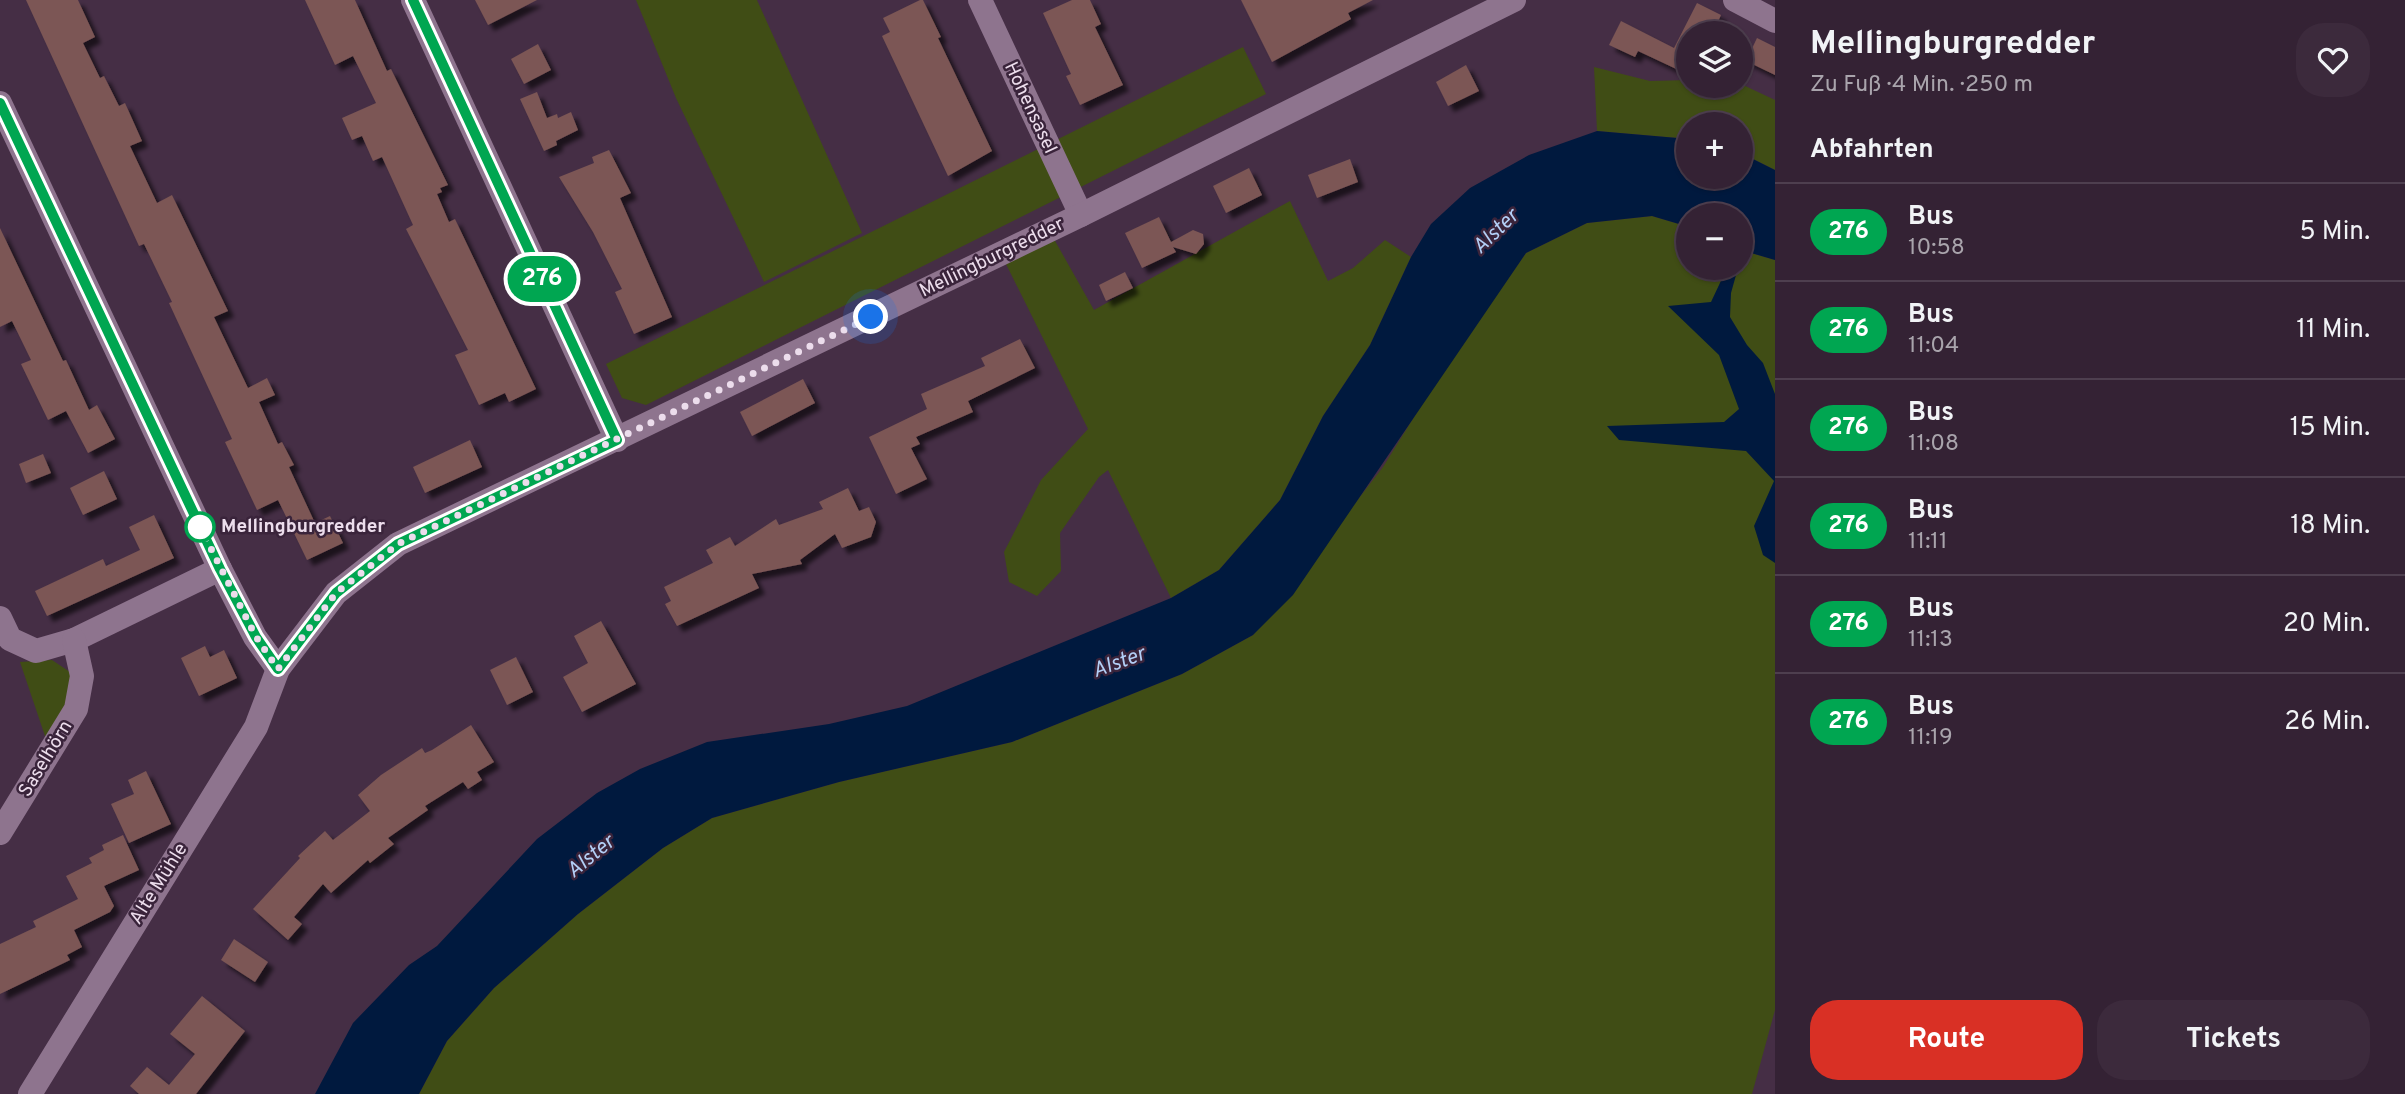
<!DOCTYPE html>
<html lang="de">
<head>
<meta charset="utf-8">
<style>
	:root { --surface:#342234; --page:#3c2a3c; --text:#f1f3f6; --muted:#a9a4ac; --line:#4e3f4f; --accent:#d93025 }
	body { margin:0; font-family:Overpass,sans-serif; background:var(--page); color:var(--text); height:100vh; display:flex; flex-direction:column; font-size:26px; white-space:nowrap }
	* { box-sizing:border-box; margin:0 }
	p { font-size:23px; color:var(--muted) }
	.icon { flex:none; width:38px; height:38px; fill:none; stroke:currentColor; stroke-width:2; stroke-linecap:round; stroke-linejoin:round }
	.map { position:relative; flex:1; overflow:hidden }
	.panel { display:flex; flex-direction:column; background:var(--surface); width:630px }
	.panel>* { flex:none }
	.badge { padding:0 14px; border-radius:23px; font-size:24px; line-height:46px }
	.controls { position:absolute; left:1676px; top:21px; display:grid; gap:14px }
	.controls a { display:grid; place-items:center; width:77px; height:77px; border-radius:50%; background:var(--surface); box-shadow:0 2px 5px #0004,0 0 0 2px var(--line); font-size:35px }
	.you { position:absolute; width:35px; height:35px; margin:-18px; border:5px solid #fff; border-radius:50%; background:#1a73e8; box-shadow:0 0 0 10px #1a73e833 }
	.map>.badge { position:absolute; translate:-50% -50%; box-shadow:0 0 0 4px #fff }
	h2 { padding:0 35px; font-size:26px; line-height:63px }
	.round { display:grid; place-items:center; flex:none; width:74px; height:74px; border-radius:28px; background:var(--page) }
	.head { display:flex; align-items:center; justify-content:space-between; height:119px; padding:0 35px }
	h1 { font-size:33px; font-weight:700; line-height:52px }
	.action { display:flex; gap:14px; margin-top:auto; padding:14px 35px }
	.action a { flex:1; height:80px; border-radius:28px; background:var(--accent); color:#fff; font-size:28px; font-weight:700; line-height:80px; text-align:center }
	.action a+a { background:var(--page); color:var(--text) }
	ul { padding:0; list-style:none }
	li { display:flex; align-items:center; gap:21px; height:98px; padding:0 35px; border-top:2px solid var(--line) }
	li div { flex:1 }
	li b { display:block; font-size:26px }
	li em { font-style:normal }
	li .badge { min-width:77px; font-weight:700; text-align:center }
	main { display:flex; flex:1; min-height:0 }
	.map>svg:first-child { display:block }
	.green { fill:#404d15 }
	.water { fill:#00193e }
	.building { fill:#7b5654; filter:url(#shadow) }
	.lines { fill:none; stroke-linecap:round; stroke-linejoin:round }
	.minor { stroke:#8e748e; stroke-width:24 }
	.line-casing { stroke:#fff; stroke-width:16 }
	.line { stroke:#00a651; stroke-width:10 }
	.walk { stroke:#ecddec; stroke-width:7; stroke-dasharray:0 12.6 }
	.stop-dot { fill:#fff; stroke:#00a651; stroke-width:3.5 }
	.labels { text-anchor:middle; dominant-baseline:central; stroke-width:5; stroke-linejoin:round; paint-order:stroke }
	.street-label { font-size:19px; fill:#ecddec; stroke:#3a243b }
	.stop-label { font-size:19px; font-weight:bold; fill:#ecddec; stroke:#3a243b; text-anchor:start }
	.water-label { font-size:21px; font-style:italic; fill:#b3cff6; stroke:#3a243b }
</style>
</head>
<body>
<main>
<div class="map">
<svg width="1775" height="1094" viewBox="0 0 1775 1094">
	<defs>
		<filter id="shadow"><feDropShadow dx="6" dy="6" stdDeviation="2" flood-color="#0009"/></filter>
	</defs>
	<rect width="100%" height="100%" fill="#452e45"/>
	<!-- green -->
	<g class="green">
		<polygon points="636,0 757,0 862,233 764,282 676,98"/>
		<polygon points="1243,47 1266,94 646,405 622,398 606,364"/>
		<polygon points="1594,67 1650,81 1689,80 1689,86 1741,84 1775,100 1775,170 1741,153 1741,124 1689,124 1689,139 1597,131"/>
		<polygon points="1290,201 1328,281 1353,268 1385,240 1411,257 1370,345 1323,416 1280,500 1219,570 1171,598 1108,470 1099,477 1060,533 1061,571 1037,596 1009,582 1004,552 1041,480 1088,429 1006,264 1054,239 1094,310"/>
		<polygon points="1652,216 1689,227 1689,268 1741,268 1741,250 1775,260 1775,1010 1752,1094 419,1094 447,1041 494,988 578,914 663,848 712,818 839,782 1012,742 1182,674 1253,635 1383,467 1437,380 1526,253 1587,223"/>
		<polygon points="52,660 73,674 69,703 46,739 20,662"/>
	</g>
	<!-- water -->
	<g class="water">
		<polygon points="1597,131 1689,139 1689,177 1741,177 1741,153 1775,170 1775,260 1741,250 1741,215 1689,215 1689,227 1652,216 1587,223 1526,253 1293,595 1253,635 1182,674 1012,742 839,782 712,818 663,848 578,914 494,988 447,1041 419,1094 315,1094 353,1023 409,965 437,946 537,839 597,793 640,769 707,742 829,724 907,706 1171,598 1219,570 1280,500 1323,416 1370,345 1411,257 1431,224 1470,188 1529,155"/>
		<polygon points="1727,268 1738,268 1731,293 1730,317 1747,345 1763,363 1775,394 1775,563 1763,555 1754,526 1774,481 1746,451 1619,440 1607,426 1724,422 1739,409 1719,355 1668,306 1711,302"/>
	</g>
	<!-- building -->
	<g class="building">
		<polygon points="26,0 78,0 95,37 83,43 100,78 104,76 119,106 125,103 142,141 130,146 157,203 172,195 228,311 214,317 248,388 267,378 275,395 259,402 278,444 282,442 294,465 289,467 315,523 330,516 343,543 307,560 278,500 257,510 225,442 232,439 169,303 172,302 144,244 139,246"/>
		<polygon points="305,0 355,0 387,71 391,69 448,185 440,188 442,192 437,194 449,222 455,219 536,389 509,402 505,393 479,405 455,355 468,350 406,229 413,225 382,157 373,161 362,136 352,140 342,118 376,103 353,56 335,65"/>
		<polygon points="475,0 537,0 488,25"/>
		<polygon points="920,0 923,0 941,37 938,38 992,151 948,176 882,36 890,32 883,18"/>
		<polygon points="1072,0 1090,0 1101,24 1095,27 1123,85 1080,105 1066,76 1071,74 1043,13"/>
		<polygon points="1241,0 1373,0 1348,13 1351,19 1272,62"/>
		<polygon points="1697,3 1721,15 1713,33 1689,33 1689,75 1638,51 1635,57 1609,45 1621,21 1674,48"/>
		<polygon points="1757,38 1775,47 1775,75 1746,61"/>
		<polygon points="538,44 551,70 524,84 511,59"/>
		<polygon points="1466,65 1479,91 1448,106 1436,82"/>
		<polygon points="537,92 547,118 557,114 558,118 571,112 578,130 556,141 557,145 544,151 520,99"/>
		<polygon points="609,150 631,193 620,198 672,317 634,334 615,292 622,289 593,232 559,177 594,163 592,157"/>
		<polygon points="1350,159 1358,182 1317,198 1308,175"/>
		<polygon points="1249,168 1262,195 1226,213 1213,186"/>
		<polygon points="1159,217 1171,242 1193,230 1203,234 1204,244 1196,254 1173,247 1176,252 1142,268 1125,233"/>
		<polygon points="0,228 63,361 66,360 89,410 97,405 115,439 88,453 66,411 48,420 21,364 31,360 12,321 0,327"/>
		<polygon points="1125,272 1133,288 1106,301 1099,285"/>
		<polygon points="1020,339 1035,368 968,401 973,412 916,437 920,444 911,448 927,479 896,494 869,437 927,409 921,394 985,366 981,358"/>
		<polygon points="803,379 815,403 752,436 740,412"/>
		<polygon points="470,440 482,467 425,493 413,467"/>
		<polygon points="43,454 51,473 26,483 19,464"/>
		<polygon points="104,471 117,499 83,515 70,488"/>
		<polygon points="848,488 859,511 869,507 876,522 871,537 842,548 835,534 800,560 802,564 752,574 759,588 677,626 665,604 671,601 664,587 713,563 706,550 730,537 735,546 776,519 779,525 823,509 819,502"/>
		<polygon points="154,515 174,558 47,616 35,591 103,559 106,566 140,550 129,527"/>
		<polygon points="601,621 636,684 582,712 563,677 588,663 574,636"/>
		<polygon points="205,646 210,657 224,650 237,678 199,696 181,658"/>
		<polygon points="516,657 533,692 507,705 490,670"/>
		<polygon points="471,725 494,762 477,772 482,780 468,789 463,782 425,806 428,810 388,838 394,844 370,863 368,860 331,893 323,884 294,917 302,924 288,940 253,909 300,858 298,856 325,831 333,840 370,811 358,795 381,775 422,748 425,753 432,750"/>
		<polygon points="146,771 171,824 129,843 111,804 134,794 128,780"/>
		<polygon points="123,835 139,870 104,886 114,906 110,912 74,930 82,947 67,955 70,960 0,994 0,944 36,927 33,921 78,899 66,876 92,863 89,858 104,850 102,845"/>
		<polygon points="234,939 268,962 255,982 221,960"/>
		<polygon points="202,996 245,1031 196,1094 139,1094 130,1086 147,1067 169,1085 195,1054 170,1034"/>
	</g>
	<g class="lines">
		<!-- minor -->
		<g class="minor">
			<polyline points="413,0 617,440"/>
			<polyline points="980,0 1081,215"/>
			<polyline points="1735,0 1775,21"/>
			<polyline points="0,103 220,569 255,637 278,669"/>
			<polyline points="0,618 10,639 36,651 74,640 220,569"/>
			<polyline points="0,833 76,709 82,676 74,640"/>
			<polyline points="30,1094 256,727 278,669 336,593 398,544 1081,215 1514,0"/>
		</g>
	</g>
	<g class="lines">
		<defs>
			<polyline id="line" points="0,103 220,569 256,637 278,669 336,593 398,544 617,440 413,0"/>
		</defs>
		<!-- line casing -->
		<use href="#line" class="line-casing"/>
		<!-- line -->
		<use href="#line" class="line"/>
		<!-- walk -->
		<polyline class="walk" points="200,527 256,637 278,669 336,593 398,544 871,317"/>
	</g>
	<!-- markers -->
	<circle class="stop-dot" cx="200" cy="527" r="14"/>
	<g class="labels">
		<!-- street labels -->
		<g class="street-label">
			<text transform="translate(1030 108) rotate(65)">Hohensasel</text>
			<text transform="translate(992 258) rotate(-26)">Mellingburgredder</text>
			<text transform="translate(46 759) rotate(-59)">Saselhörn</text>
			<text transform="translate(159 884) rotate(-58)">Alte Mühle</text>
		</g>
		<!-- stop labels -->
		<g class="stop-label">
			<text x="221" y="527">Mellingburgredder</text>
		</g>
		<!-- water labels -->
		<g class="water-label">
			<text transform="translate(1496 232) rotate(-44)">Alster</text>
			<text transform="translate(1119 663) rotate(-20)">Alster</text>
			<text transform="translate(591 857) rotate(-39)">Alster</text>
		</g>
	</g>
</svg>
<div class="controls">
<a><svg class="icon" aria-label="layers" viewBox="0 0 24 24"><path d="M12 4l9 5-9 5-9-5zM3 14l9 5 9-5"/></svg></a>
<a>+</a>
<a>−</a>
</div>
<div class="you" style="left:871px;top:317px"></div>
<b class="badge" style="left:542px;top:279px;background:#00a651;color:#fff">276</b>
</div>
<section class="panel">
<div class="head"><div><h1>Mellingburgredder</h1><p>Zu Fuß · 4 Min. · 250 m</p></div><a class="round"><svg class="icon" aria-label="heart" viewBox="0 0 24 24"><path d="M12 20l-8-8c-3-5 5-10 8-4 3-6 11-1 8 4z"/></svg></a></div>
<h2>Abfahrten</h2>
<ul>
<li><span class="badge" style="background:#00a651;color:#fff">276</span><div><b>Bus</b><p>10:58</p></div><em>5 Min.</em></li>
<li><span class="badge" style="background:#00a651;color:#fff">276</span><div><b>Bus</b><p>11:04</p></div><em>11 Min.</em></li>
<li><span class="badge" style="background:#00a651;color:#fff">276</span><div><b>Bus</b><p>11:08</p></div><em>15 Min.</em></li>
<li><span class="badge" style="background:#00a651;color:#fff">276</span><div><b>Bus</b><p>11:11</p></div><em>18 Min.</em></li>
<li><span class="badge" style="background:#00a651;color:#fff">276</span><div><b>Bus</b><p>11:13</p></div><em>20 Min.</em></li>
<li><span class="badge" style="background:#00a651;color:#fff">276</span><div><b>Bus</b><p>11:19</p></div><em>26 Min.</em></li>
</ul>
<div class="action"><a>Route</a><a>Tickets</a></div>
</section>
</main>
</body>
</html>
